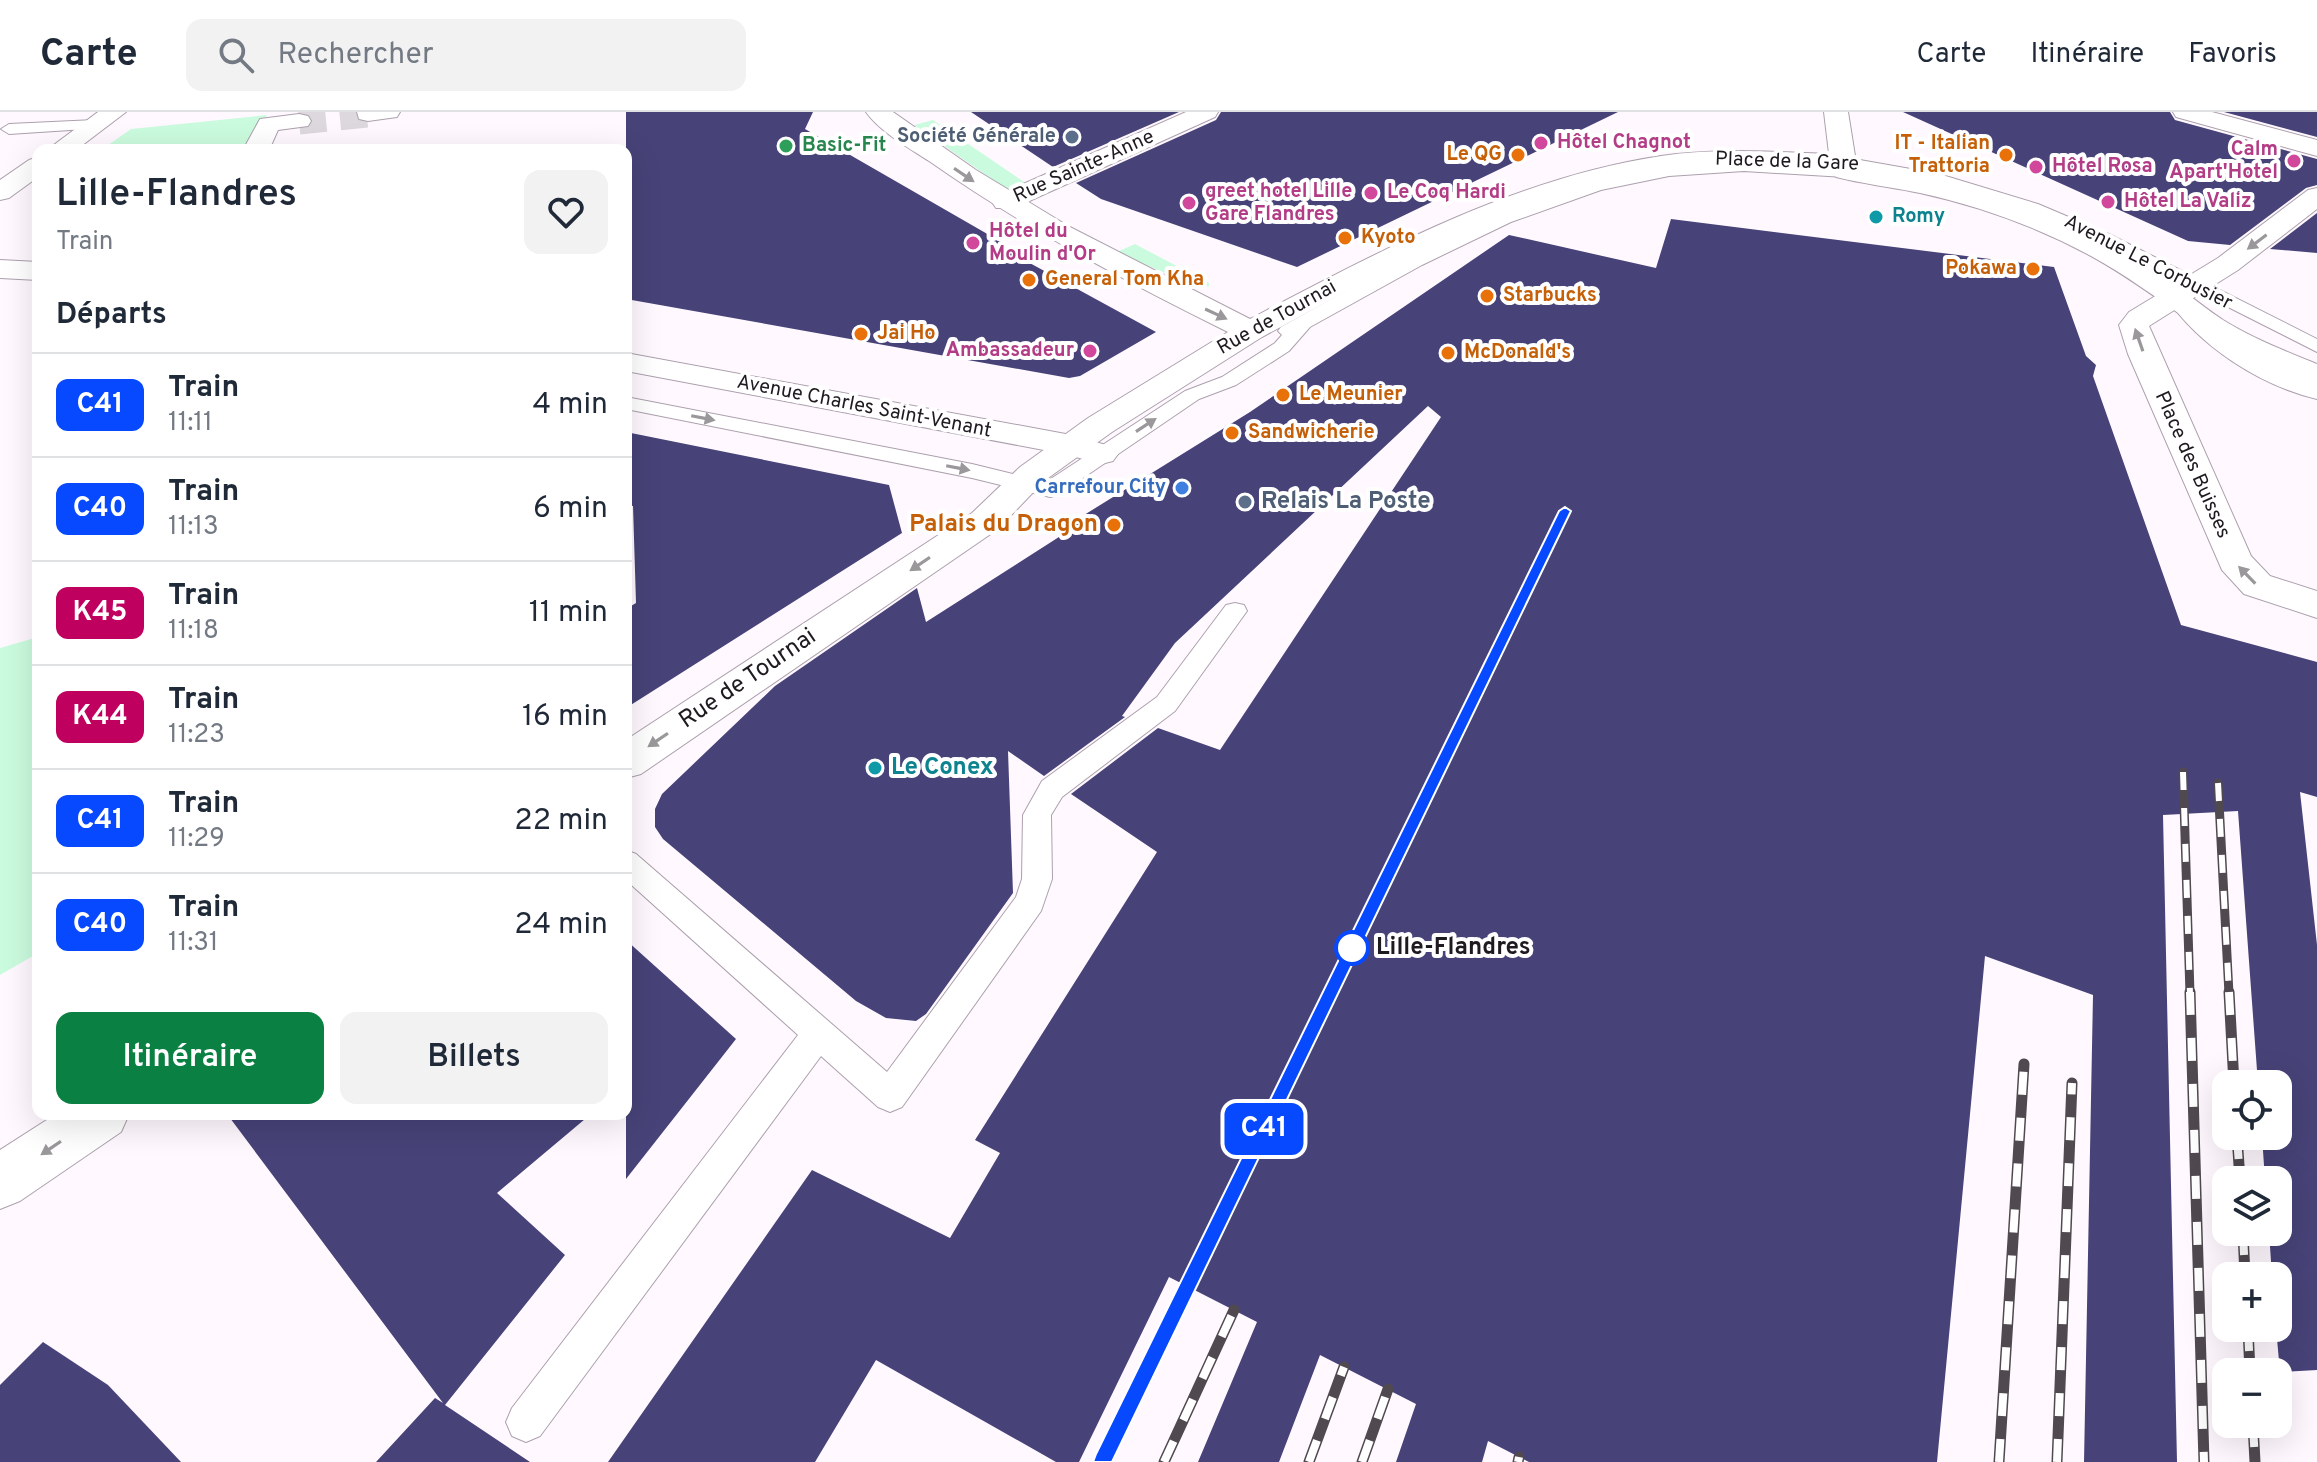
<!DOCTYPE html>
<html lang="fr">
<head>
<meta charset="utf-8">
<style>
	:root { --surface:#fff; --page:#f2f2f3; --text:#1f2937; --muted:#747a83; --line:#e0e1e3; --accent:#0b8043 }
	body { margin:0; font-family:Overpass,sans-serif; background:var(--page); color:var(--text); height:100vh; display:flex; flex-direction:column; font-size:30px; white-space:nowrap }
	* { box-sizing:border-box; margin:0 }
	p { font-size:26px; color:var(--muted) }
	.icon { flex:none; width:44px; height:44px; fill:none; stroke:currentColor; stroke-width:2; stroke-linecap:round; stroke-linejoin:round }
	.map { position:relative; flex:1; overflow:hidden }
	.drawer { position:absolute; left:32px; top:32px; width:600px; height:976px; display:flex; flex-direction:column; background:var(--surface); border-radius:16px; box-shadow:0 8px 32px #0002 }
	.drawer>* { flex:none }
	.badge { padding:0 16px; border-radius:12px; font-size:28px; line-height:52px }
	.fabs { position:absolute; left:2212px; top:958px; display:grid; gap:16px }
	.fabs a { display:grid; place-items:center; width:80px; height:80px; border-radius:16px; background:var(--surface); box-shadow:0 8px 32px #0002; font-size:40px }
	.map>.badge { position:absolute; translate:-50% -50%; box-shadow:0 0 0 4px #fff }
	h2 { padding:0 24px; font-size:30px; line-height:72px }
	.round { display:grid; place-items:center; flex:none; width:84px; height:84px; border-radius:16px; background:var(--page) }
	.headline { display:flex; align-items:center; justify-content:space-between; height:136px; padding:0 24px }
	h1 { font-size:38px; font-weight:600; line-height:60px }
	.cta { display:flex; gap:16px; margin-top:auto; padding:16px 24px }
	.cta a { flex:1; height:92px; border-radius:16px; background:var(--accent); color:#fff; font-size:32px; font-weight:600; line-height:92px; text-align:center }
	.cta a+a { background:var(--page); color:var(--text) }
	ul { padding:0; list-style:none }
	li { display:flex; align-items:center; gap:24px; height:104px; padding:0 24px; border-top:2px solid var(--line) }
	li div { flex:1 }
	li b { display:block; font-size:30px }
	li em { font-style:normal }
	li .badge { min-width:88px; font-weight:700; text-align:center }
	header { display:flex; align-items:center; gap:48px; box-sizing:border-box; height:112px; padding:0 40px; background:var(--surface); border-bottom:2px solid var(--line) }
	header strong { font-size:38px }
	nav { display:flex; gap:44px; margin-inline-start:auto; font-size:28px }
	.search { width:560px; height:72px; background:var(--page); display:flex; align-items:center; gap:20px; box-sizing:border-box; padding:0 28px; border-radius:16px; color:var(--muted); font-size:30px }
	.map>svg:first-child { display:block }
	.green { fill:#cbfbde }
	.building { fill:#474378 }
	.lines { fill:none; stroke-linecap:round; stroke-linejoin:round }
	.street-tunnel { stroke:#ddd8dd; stroke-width:27; stroke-dasharray:27 14; stroke-linecap:butt }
	.lane-casing { stroke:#aca0ad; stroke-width:2 }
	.street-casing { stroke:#aca0ad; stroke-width:2 }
	.secondary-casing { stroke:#aca0ad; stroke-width:2 }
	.lane { fill:#fff; fill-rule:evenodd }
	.street { fill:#fff; fill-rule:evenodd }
	.secondary { fill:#fff; fill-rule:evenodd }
	.rail-far1-casing { stroke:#504a50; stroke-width:9 }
	.rail-casing { stroke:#504a50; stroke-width:11 }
	.rail-far1 { stroke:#fff; stroke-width:6; stroke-dasharray:18; stroke-linecap:butt }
	.rail { stroke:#fff; stroke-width:8; stroke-dasharray:23; stroke-linecap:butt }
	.oneway { fill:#9a989a }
	.line { fill:#0749ff; stroke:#fff; stroke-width:2 }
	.service-dot { fill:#5c6f8a; stroke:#fff; stroke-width:3 }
	.hotel-dot { fill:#d1479c; stroke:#fff; stroke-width:3 }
	.leisure-dot { fill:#2e9e5b; stroke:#fff; stroke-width:3 }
	.food-dot { fill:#e8710a; stroke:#fff; stroke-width:3 }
	.culture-dot { fill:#0f9aa8; stroke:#fff; stroke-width:3 }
	.shop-dot { fill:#3f7fe0; stroke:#fff; stroke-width:3 }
	.stop-dot { fill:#fff; stroke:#0749ff; stroke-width:4 }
	.labels { text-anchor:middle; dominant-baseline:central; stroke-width:8; stroke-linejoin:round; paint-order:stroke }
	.far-service-label { font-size:20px; font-weight:bold; fill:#4e5e75; stroke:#fff; text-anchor:end }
	.far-hotel-label { font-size:20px; font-weight:bold; fill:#b23c85; stroke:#fff; text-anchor:start }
	.far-food-label { font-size:20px; font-weight:bold; fill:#c56008; stroke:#fff; text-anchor:start }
	.far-leisure-label { font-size:20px; font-weight:bold; fill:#27864d; stroke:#fff; text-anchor:start }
	.far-street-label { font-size:20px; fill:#1f1a1f; stroke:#fff }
	.far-culture-label { font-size:20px; font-weight:bold; fill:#0d838f; stroke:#fff; text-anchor:start }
	.far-shop-label { font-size:20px; font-weight:bold; fill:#366cbe; stroke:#fff; text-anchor:end }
	.service-label { font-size:24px; font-weight:bold; fill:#4e5e75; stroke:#fff; text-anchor:start }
	.food-label { font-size:24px; font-weight:bold; fill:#c56008; stroke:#fff; text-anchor:end }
	.street-label { font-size:24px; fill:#1f1a1f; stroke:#fff }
	.culture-label { font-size:24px; font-weight:bold; fill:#0d838f; stroke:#fff; text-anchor:start }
	.stop-label { font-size:24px; font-weight:bold; fill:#1f1a1f; stroke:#fff; text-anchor:start }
</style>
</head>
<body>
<header>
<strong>Carte</strong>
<div class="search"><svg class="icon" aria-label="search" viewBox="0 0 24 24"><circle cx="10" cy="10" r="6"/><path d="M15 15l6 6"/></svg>Rechercher</div>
<nav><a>Carte</a><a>Itinéraire</a><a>Favoris</a></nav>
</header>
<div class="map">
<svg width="2317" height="1350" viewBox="0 0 2317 1350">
	<rect width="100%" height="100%" fill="#fff9ff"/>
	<!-- green -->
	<g class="green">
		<polygon points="267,3 253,30 230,38 101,38 131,17"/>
		<polygon points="933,8 1027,72 1009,79 914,13"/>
		<polygon points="1135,132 1209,171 1209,174 1199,176 1117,140"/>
		<polygon points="38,525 38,841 0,863 0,536"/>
	</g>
	<!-- building -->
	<g class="building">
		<polygon points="626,0 813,0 805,17 1003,131 997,133 1156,220 1080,264 1069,266 626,187"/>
		<polygon points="971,0 1179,0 1053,55"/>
		<polygon points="1221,0 1618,0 1297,155 1101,87 1076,71 1216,8"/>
		<polygon points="1903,0 2170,0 2175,8 2317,47 2317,73 2306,76 2230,133 2188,129"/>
		<polygon points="2224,0 2317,0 2317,25"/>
		<polygon points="2317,101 2317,141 2270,137"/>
		<polygon points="1671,107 2054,155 2086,244 2096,253 2093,264 2181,513 2317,550 2317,685 2300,680 2317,833 2317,1258 2280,1260 2276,1216 2278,1164 2272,1164 2269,1120 2278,1120 2278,1068 2265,1068 2262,1024 2278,1024 2278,972 2258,972 2238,699 2163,703 2177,1350 2084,1350 2093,883 1985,844 1937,1350 1529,1350 1488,1329 1482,1350 1396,1350 1416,1292 1320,1243 1279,1350 1198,1350 1257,1210 1169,1165 1079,1350 1056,1350 876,1248 815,1350 608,1350 812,1058 950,1126 1000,1041 975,1028 1157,740 1071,682 1158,616 1220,638 1441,305 1428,294 1175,531 1122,604 1125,605 1044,664 1008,639 1013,781 926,902 916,909 886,906 856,889 663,727 655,715 655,697 662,682 775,574 917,476 926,510 1073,416 1068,413 1250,300 1509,123 1656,156"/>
		<polygon points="626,320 889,373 902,421 626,596 626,497 636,491 633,394 626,393"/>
		<polygon points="626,828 736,927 626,1067"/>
		<polygon points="227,1002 591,1002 497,1081 565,1143 445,1293 530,1350 376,1350 435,1286 443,1291"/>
		<polygon points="43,1230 108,1273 181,1350 0,1350 0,1273"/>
	</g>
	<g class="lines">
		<!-- street-tunnel -->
		<polyline class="street-tunnel" points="299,9 368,2"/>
		<defs>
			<g id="lane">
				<polygon points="95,8 103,13 101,16 9,22 1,17 9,12"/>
				<path d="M 1843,45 L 1939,62 L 2038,92 L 2111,123 L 2317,227 L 2317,240 L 2099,130 L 2026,100 L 1937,72 L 1846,55 L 1853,60 L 1845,65 L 1744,59 L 1669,64 L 1601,78 L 1511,110 L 1422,153 L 1310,215 L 1289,239 L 1236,273 L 1199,287 L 1058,383 L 1050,385 L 972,366 L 626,297 L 626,285 L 972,352 L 1046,370 L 1185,279 L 1222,265 L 1275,231 L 1282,223 L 1278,219 L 1281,215 C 1403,148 1527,74 1667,55 C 1725,46 1784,49 1843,55 L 1835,50 Z"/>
				<path d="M 2175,179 L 2182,181 C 2216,230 2264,250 2317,273 L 2317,287 C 2259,273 2199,234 2166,185 Z"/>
				<polygon points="1235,491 1244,493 1247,499 1175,599 1062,685 1051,703 1052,767 1041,799 902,995 890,1000 878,995 821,944 540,1324 526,1330 512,1324 506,1310 512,1296 798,923 626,768 626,738 636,742 887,960 1016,785 1022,767 1023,703 1042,669 1157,585 1226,493"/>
			</g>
			<g id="street">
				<polygon points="357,0 400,0 397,5 368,9 359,7"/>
				<polygon points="1186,0 1218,0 1215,5 1014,96 996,96 992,90 996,84"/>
				<polygon points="1824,0 1848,0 1856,50 1852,55 1834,55 1830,50"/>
				<polygon points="2173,0 2212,0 2317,28 2317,44 2176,5"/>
				<polygon points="299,2 308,4 311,9 308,14 278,18 269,38 243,38 260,7"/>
				<polygon points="2317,76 2317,97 2238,158 2149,214 2251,444 2270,464 2317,479 2317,506 2244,482 2222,458 2128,242 2119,213 2129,200 2218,146 2308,78"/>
				<polygon points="0,148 38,150 38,168 0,166"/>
				<polygon points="626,241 1071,323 1113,335 1118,342 1113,349 1101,352 1065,342 626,259"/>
			</g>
			<g id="secondary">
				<polygon points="98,0 126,0 76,38 47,38"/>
				<path d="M 866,0 L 893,0 L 976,58 L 1068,114 L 1250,207 C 1380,139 1515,66 1661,44 C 1721,35 1783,41 1843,42 L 1852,45 L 1857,54 C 1956,69 2051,98 2139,148 C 2169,165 2194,189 2223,208 C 2252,226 2285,239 2317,252 L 2317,274 C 2228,251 2169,186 2091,144 C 2038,115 1979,94 1920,81 C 1892,75 1863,72 1836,65 L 1832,57 L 1721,55 L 1664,59 L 1612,68 L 1500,106 L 1349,178 L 1262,225 L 1112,320 L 1044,369 L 998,417 L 641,662 L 626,666 L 626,628 L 972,401 L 1020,355 L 1088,306 L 1228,220 C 1125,169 1023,115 929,49 C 909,36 880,20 866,0 Z"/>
				<polygon points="38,45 38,65 9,86 0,88 0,68 29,48"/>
				<polygon points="56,1002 129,1002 121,1020 20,1089 0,1097 0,1038"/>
			</g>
		</defs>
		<!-- lane casing -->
		<use href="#lane" class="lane-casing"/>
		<!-- street casing -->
		<use href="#street" class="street-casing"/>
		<!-- secondary casing -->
		<use href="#secondary" class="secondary-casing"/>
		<!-- lane -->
		<use href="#lane" class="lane"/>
		<!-- street -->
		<use href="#street" class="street"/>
		<!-- secondary -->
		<use href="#secondary" class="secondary"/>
		<defs>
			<g id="rail-far1">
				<polyline points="2183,660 2190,882"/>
				<polyline points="2218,671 2229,882"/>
			</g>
			<g id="rail">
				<polyline points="2190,880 2204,1350"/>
				<polyline points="2229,880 2234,972"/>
				<polyline points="2237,1024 2240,1068"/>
				<polyline points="2243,1120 2245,1164"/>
				<polyline points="2248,1216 2250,1260"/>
				<polyline points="2253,1312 2255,1350"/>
				<polyline points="1104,1350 1187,1174"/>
				<polyline points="1164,1350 1234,1198"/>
				<polyline points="1309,1350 1344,1255"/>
				<polyline points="1362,1350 1388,1277"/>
				<polyline points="1518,1350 1519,1345"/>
				<polyline points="1999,1350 2024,952"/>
				<polyline points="2057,1350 2072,971"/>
			</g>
		</defs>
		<!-- rail-far1 casing -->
		<use href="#rail-far1" class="rail-far1-casing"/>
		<!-- rail casing -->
		<use href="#rail" class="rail-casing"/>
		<!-- rail-far1 -->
		<use href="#rail-far1" class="rail-far1"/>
		<!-- rail -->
		<use href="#rail" class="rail"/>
	</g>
	<!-- one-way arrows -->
	<defs><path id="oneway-solid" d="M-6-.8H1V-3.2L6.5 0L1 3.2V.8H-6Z" transform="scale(2)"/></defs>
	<g class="oneway">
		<use href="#oneway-solid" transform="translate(964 63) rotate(34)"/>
		<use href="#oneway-solid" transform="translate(2257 130) rotate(143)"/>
		<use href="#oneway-solid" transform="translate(1216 202) rotate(25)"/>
		<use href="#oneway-solid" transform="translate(2139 228) rotate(-109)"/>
		<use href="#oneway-solid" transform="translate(703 306) rotate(11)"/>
		<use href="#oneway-solid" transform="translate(1146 313) rotate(-33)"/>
		<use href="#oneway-solid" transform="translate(958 356) rotate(11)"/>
		<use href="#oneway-solid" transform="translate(920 452) rotate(146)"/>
		<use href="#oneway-solid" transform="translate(2247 463) rotate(-134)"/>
		<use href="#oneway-solid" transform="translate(658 628) rotate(146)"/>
		<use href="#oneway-solid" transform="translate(51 1036) rotate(146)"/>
	</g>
	<!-- line -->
	<polygon class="line" points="1565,395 1571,399 1112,1350 1093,1350 1096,1342 1559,399"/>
	<!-- markers -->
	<g class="service-dot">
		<circle cx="1072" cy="25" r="8"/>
		<circle cx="1245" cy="390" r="8"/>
	</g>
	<g class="hotel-dot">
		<circle cx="1541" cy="31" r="8"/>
		<circle cx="2294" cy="49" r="8"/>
		<circle cx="2036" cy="55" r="8"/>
		<circle cx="1371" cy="81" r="8"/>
		<circle cx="2108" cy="90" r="8"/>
		<circle cx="1189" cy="91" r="8"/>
		<circle cx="973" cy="131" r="8"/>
		<circle cx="1090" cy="239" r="8"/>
	</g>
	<circle class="leisure-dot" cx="786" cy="34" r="8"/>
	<g class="food-dot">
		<circle cx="1518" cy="43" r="8"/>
		<circle cx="2006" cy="43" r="8"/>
		<circle cx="1345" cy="126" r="8"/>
		<circle cx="2033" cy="157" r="8"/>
		<circle cx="1029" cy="168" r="8"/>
		<circle cx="1487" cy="184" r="8"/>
		<circle cx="861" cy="222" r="8"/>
		<circle cx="1448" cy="241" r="8"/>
		<circle cx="1283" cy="283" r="8"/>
		<circle cx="1232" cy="321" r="8"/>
		<circle cx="1114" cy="413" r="8"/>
	</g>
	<g class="culture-dot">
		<circle cx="1876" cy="105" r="8"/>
		<circle cx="875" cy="656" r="8"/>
	</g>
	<circle class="shop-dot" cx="1182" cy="376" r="8"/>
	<circle class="stop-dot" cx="1352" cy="836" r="16"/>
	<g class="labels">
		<!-- far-service labels -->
		<g class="far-service-label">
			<text x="1056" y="25">Société Générale</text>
		</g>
		<!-- far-hotel labels -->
		<g class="far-hotel-label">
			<text x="1557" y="31">Hôtel Chagnot</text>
			<text x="2278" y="38" text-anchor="end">Calm<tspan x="2278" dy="23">Apart'Hotel</tspan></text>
			<text x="2052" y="55">Hôtel Rosa</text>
			<text x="1205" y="80">greet hotel Lille<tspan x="1205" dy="23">Gare Flandres</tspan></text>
			<text x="1387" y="81">Le Coq Hardi</text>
			<text x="2124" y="90">Hôtel La Valiz</text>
			<text x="989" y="120">Hôtel du<tspan x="989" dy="23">Moulin d'Or</tspan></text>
			<text x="1074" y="239" text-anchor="end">Ambassadeur</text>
		</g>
		<!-- far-food labels -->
		<g class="far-food-label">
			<text x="1990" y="32" text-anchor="end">IT - Italian<tspan x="1990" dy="23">Trattoria</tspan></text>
			<text x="1502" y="43" text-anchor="end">Le QG</text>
			<text x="1361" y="126">Kyoto</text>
			<text x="2017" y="157" text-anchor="end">Pokawa</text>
			<text x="1045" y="168">General Tom Kha</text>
			<text x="1503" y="184">Starbucks</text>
			<text x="877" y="222">Jai Ho</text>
			<text x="1464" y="241">McDonald's</text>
			<text x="1299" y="283">Le Meunier</text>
			<text x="1248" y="321">Sandwicherie</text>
		</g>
		<!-- far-leisure labels -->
		<g class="far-leisure-label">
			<text x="802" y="34">Basic-Fit</text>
		</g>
		<!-- far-street labels -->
		<g class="far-street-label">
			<text transform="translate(1787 50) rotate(2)">Place de la Gare</text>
			<text transform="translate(1084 55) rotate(-24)">Rue Sainte-Anne</text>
			<text transform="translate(2148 151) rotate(27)">Avenue Le Corbusier</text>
			<text transform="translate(1277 206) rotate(-29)">Rue de Tournai</text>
			<text transform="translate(864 295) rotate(11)">Avenue Charles Saint-Venant</text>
			<text transform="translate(2192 353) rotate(66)">Place des Buisses</text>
		</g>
		<!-- far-culture labels -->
		<g class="far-culture-label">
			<text x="1892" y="105">Romy</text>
		</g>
		<!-- far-shop labels -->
		<g class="far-shop-label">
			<text x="1166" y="376">Carrefour City</text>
		</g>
		<!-- service labels -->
		<g class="service-label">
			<text x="1261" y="390">Relais La Poste</text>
		</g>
		<!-- food labels -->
		<g class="food-label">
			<text x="1098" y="413">Palais du Dragon</text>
		</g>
		<!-- street labels -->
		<g class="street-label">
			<text transform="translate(748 567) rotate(-34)">Rue de Tournai</text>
		</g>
		<!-- culture labels -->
		<g class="culture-label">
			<text x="891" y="656">Le Conex</text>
		</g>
		<!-- stop labels -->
		<g class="stop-label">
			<text x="1376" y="836">Lille-Flandres</text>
		</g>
	</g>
</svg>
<div class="fabs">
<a><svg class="icon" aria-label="locate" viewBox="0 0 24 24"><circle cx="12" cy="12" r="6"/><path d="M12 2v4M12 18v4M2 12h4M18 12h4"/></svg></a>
<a><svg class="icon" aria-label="layers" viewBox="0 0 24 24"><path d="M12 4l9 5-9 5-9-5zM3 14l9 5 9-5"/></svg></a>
<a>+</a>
<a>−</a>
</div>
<b class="badge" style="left:1264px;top:1017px;background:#0749ff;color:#fff">C41</b>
<section class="drawer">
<div class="headline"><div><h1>Lille-Flandres</h1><p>Train</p></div><a class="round"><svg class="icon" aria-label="heart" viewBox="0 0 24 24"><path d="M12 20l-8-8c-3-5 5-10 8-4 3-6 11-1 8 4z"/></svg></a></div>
<h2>Départs</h2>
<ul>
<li><span class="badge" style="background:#0749ff;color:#fff">C41</span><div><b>Train</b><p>11:11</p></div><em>4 min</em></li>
<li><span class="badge" style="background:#0749ff;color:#fff">C40</span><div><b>Train</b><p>11:13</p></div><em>6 min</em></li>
<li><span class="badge" style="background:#bf005f;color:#fff">K45</span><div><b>Train</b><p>11:18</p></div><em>11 min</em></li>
<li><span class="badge" style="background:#bf005f;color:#fff">K44</span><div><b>Train</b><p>11:23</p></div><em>16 min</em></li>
<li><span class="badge" style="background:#0749ff;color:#fff">C41</span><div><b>Train</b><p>11:29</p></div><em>22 min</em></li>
<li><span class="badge" style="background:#0749ff;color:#fff">C40</span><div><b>Train</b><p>11:31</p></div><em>24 min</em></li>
</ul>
<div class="cta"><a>Itinéraire</a><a>Billets</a></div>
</section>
</div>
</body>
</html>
